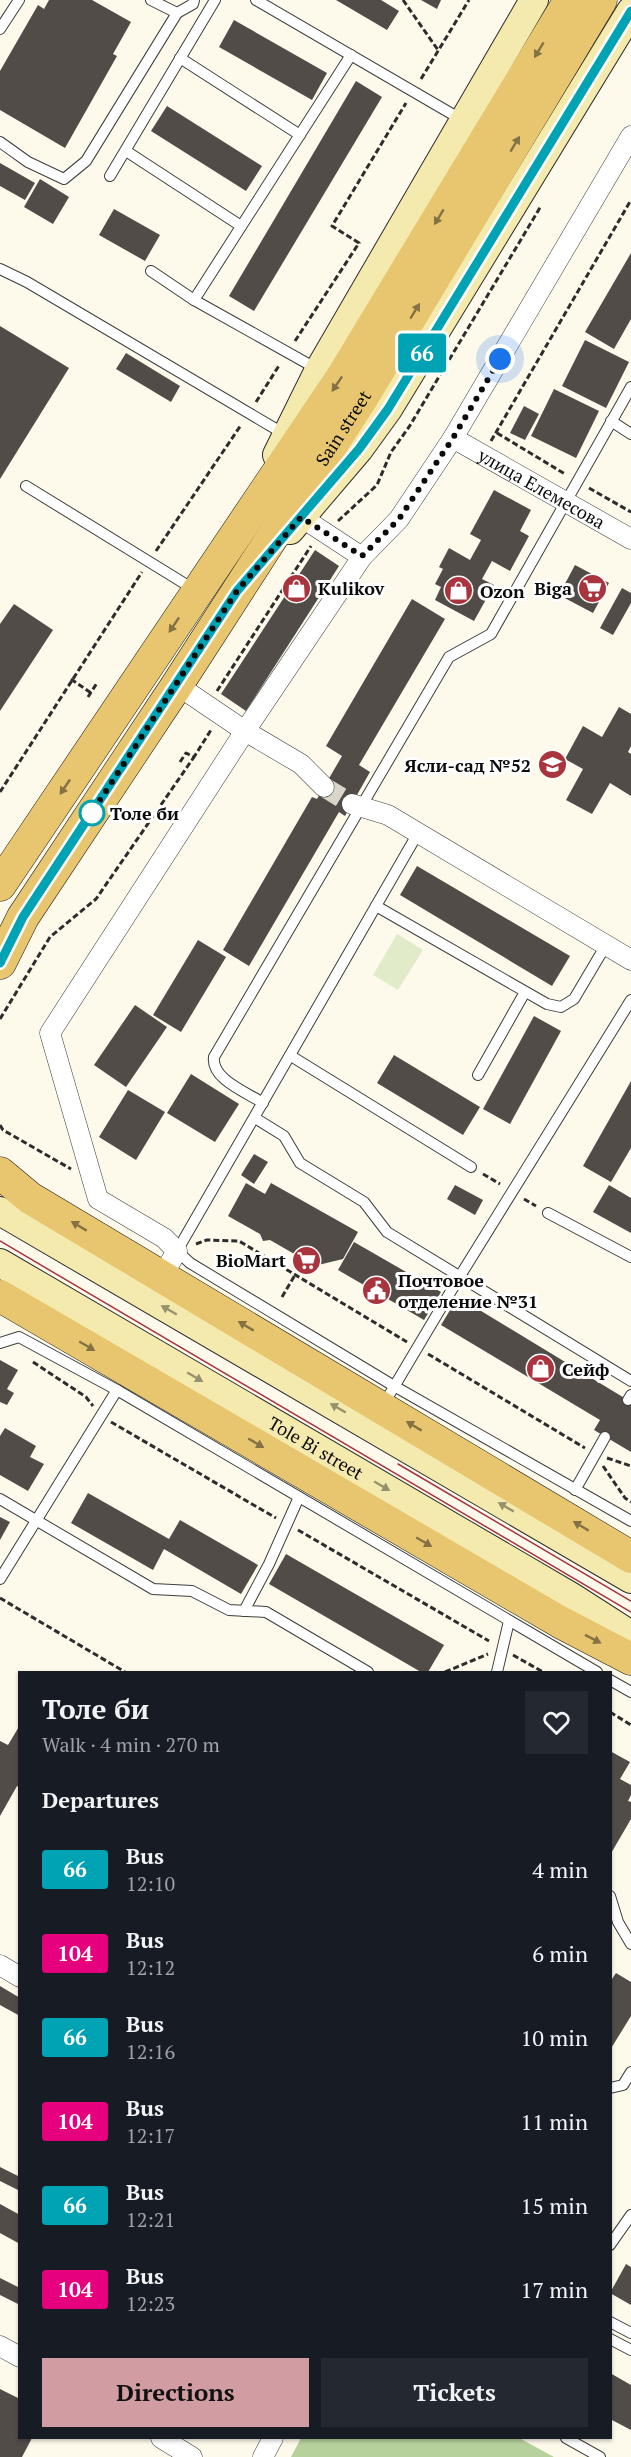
<!DOCTYPE html>
<html lang="en">
<head>
<meta charset="utf-8">
<style>
	:root { --surface:#171b24; --page:#242831; --text:#f1f3f6; --muted:#9ea1a6; --accent:#d19da3 }
	body { margin:0; font-family:"PT Serif",serif; background:var(--page); color:var(--text); height:100vh; display:flex; flex-direction:column; font-size:22px; white-space:nowrap }
	* { box-sizing:border-box; margin:0 }
	p { font-size:20px; color:var(--muted) }
	.icon { flex:none; width:33px; height:33px; fill:none; stroke:currentColor; stroke-width:2; stroke-linecap:round; stroke-linejoin:round }
	.map { position:relative; flex:1; overflow:hidden }
	.side { position:absolute; left:18px; top:1671px; width:594px; height:768px; display:flex; flex-direction:column; background:var(--surface); border-radius:0px; box-shadow:0 2px 4px #0004 }
	.side>* { flex:none }
	.badge { padding:0 12px; border-radius:4px; font-size:21px; line-height:39px }
	.you { position:absolute; width:30px; height:30px; margin:-15px; border:4px solid #fff; border-radius:50%; background:#1a73e8; box-shadow:0 0 0 9px #1a73e833 }
	.map>.badge { position:absolute; translate:-50% -50%; box-shadow:0 0 0 3px #fff }
	h2 { padding:0 24px; font-size:22px; line-height:54px }
	.round { display:grid; place-items:center; flex:none; width:63px; height:63px; border-radius:0px; background:var(--page) }
	.headline { display:flex; align-items:center; justify-content:space-between; height:102px; padding:0 24px }
	h1 { font-size:28px; font-weight:700; line-height:45px }
	.action { display:flex; gap:12px; margin-top:auto; padding:12px 24px }
	.action a { flex:1; height:69px; border-radius:0px; background:var(--accent); color:#111; font-size:24px; font-weight:700; line-height:69px; text-align:center }
	.action a+a { background:var(--page); color:var(--text) }
	ul { padding:0; list-style:none }
	li { display:flex; align-items:center; gap:18px; height:84px; padding:0 24px }
	li div { flex:1 }
	li b { display:block; font-size:22px }
	li em { font-style:normal }
	li .badge { min-width:66px; font-weight:700; text-align:center }
	.map>svg:first-child { display:block }
	.forest { fill:#b6d19b }
	.pitch { fill:#e1ebca }
	.building { fill:#524c49 }
	.lines { fill:none; stroke-linecap:round; stroke-linejoin:round }
	.street-tunnel { stroke:#d9d5c9; stroke-width:20; stroke-dasharray:20 10; stroke-linecap:butt }
	.lane-casing { stroke:#3e3e3e; stroke-width:12 }
	.street-casing { stroke:#3e3e3e; stroke-width:21 }
	.secondary-casing { stroke:#2d2d2d; stroke-width:30 }
	.primary-casing { stroke:#1c1c1c; stroke-width:33 }
	.path { stroke:#2d2d2d; stroke-width:3; stroke-dasharray:6 3; stroke-linecap:butt }
	.lane { stroke:#fff; stroke-width:10 }
	.street { stroke:#fff; stroke-width:20 }
	.secondary { stroke:#f5eaae; stroke-width:28 }
	.primary { stroke:#e8c670; stroke-width:32 }
	.tram { stroke:#aa343e; stroke-width:1.5 }
	.oneway { fill:#857243 }
	.oneway2 { fill:#97916d }
	.line-casing { stroke:#fff; stroke-width:14 }
	.line { stroke:#00a3b4; stroke-width:9 }
	.walk { stroke:#0b0b0b; stroke-width:6; stroke-dasharray:0 10.8 }
	.stop-dot { fill:#fff; stroke:#00a3b4; stroke-width:3 }
	.labels { text-anchor:middle; dominant-baseline:central; stroke-width:6; stroke-linejoin:round; paint-order:stroke }
	.street-label { font-size:18px; fill:#0b0b0b; stroke:#fff }
	.poi-label { font-size:18px; font-weight:bold; fill:#0b0b0b; stroke:#fff; text-anchor:start }
	.stop-label { font-size:18px; font-weight:bold; fill:#0b0b0b; stroke:#fff; text-anchor:start }
</style>
</head>
<body>
<div class="map">
<svg width="631" height="2457" viewBox="0 0 631 2457">
	<rect width="100%" height="100%" fill="#fdf9eb"/>
	<!-- forest -->
	<polygon class="forest" points="301,2438 519,2438 554,2457 291,2457"/>
	<!-- pitch -->
	<polygon class="pitch" points="397,934 423,950 398,990 373,975"/>
	<!-- building -->
	<g class="building">
		<polygon points="49,0 92,0 131,22 113,54 117,56 65,148 0,110 0,71 38,5 44,9"/>
		<polygon points="336,0 381,0 399,11 387,30"/>
		<polygon points="421,0 441,0 437,9"/>
		<polygon points="234,20 327,73 312,100 219,47"/>
		<polygon points="356,81 382,97 254,311 229,296"/>
		<polygon points="167,106 262,166 246,191 151,131"/>
		<polygon points="0,163 35,183 25,200 0,186"/>
		<polygon points="40,179 69,197 53,224 24,207"/>
		<polygon points="114,209 160,235 145,261 99,235"/>
		<polygon points="631,253 631,319 614,349 585,332"/>
		<polygon points="0,326 69,368 0,479"/>
		<polygon points="585,340 629,362 606,408 562,386"/>
		<polygon points="126,353 180,386 171,402 116,369"/>
		<polygon points="554,389 599,411 576,458 531,436"/>
		<polygon points="524,406 539,414 525,440 510,433"/>
		<polygon points="494,490 531,510 520,531 529,536 510,571 492,561 482,579 494,585 474,621 435,600 441,587 435,584 443,569 439,567 449,548 470,560 481,540 470,534"/>
		<polygon points="315,550 339,566 246,711 221,694"/>
		<polygon points="575,565 609,583 593,613 559,595"/>
		<polygon points="622,588 631,593 631,603 613,635 600,628"/>
		<polygon points="412,599 445,619 359,765 370,772 345,816 339,812 249,966 223,950 312,797 317,799 342,756 326,746"/>
		<polygon points="14,604 53,630 0,711 0,624"/>
		<polygon points="619,707 631,714 631,746 628,752 631,754 631,796 610,783 592,814 566,800 583,769 565,759 583,726 602,737"/>
		<polygon points="417,866 570,956 552,986 400,895"/>
		<polygon points="198,940 226,957 181,1032 153,1015"/>
		<polygon points="135,1005 167,1027 126,1087 94,1065"/>
		<polygon points="534,1016 561,1031 510,1124 483,1109"/>
		<polygon points="394,1055 480,1107 463,1135 377,1083"/>
		<polygon points="191,1074 239,1104 215,1142 167,1113"/>
		<polygon points="631,1081 631,1148 611,1182 583,1166"/>
		<polygon points="128,1090 165,1112 136,1160 99,1137"/>
		<polygon points="254,1154 268,1162 254,1184 241,1175"/>
		<polygon points="246,1183 265,1194 271,1183 358,1232 343,1259 314,1266 310,1263 304,1265 302,1262 303,1259 270,1240 263,1241 260,1234 228,1216"/>
		<polygon points="455,1185 483,1200 475,1215 447,1199"/>
		<polygon points="609,1185 631,1198 631,1233 593,1212"/>
		<polygon points="354,1242 441,1292 424,1320 338,1270"/>
		<polygon points="458,1297 631,1402 631,1452 594,1430 600,1420 441,1325"/>
		<polygon points="0,1360 18,1370 7,1389 14,1393 7,1405 0,1402"/>
		<polygon points="5,1428 36,1446 30,1457 44,1464 28,1491 0,1475 0,1436"/>
		<polygon points="88,1493 169,1539 180,1520 258,1565 241,1594 164,1549 153,1570 71,1523"/>
		<polygon points="0,1517 10,1522 0,1540"/>
		<polygon points="286,1554 444,1645 428,1672 421,1672 269,1584"/>
		<polygon points="20,1725 20,1787 17,1786 0,1816 0,1741 8,1745"/>
		<polygon points="610,1751 630,1762 620,1779 631,1785 631,1795 628,1801 631,1802 631,1819 610,1855"/>
		<polygon points="616,1973 631,1982 631,2016 610,2050 610,1982"/>
		<polygon points="0,1986 20,1998 20,2016 0,2005"/>
		<polygon points="0,2167 20,2177 20,2191 0,2181"/>
		<polygon points="0,2204 20,2215 20,2244 0,2233"/>
		<polygon points="626,2264 631,2267 631,2305 610,2293"/>
		<polygon points="0,2278 20,2288 20,2305 0,2295"/>
		<polygon points="610,2373 631,2385 631,2430 610,2419"/>
		<polygon points="0,2389 20,2399 20,2438 32,2438 22,2457 0,2457"/>
	</g>
	<g class="lines">
		<!-- street-tunnel -->
		<polyline class="street-tunnel" points="324,787 352,804"/>
		<defs>
			<g id="lane">
				<polyline points="151,0 177,13 193,4 194,0"/>
				<polyline points="256,0 464,121"/>
				<polyline points="0,29 19,0"/>
				<polyline points="180,58 300,135"/>
				<polyline points="0,142 28,162 64,179 86,161 177,13"/>
				<polyline points="126,151 241,226"/>
				<polyline points="110,176 215,0"/>
				<polyline points="0,269 27,282 286,435"/>
				<polyline points="151,271 194,300 319,370"/>
				<polyline points="194,300 351,55"/>
				<polyline points="611,421 631,434"/>
				<polyline points="26,486 195,590"/>
				<polyline points="418,833 177,1251 190,1263 394,1386 631,1521"/>
				<polyline points="376,906 547,1004 561,1007 574,999 606,945"/>
				<polyline points="291,1056 471,1167"/>
				<polyline points="478,1075 525,992"/>
				<path d="M 263,1103 C 246,1092 211,1079 214,1057 L 449,657 L 491,634 L 631,387"/>
				<polyline points="255,1118 284,1136 300,1163 364,1202 387,1232 631,1381"/>
				<polyline points="548,1213 631,1257"/>
				<polyline points="0,1343 19,1337 117,1390 597,1672"/>
				<polyline points="628,1400 631,1395"/>
				<polyline points="382,1407 460,1276 631,1000"/>
				<polyline points="575,1490 605,1437"/>
				<polyline points="0,1499 153,1589 192,1591 229,1610 266,1612 368,1672"/>
				<polyline points="0,1579 117,1390"/>
				<polyline points="244,1611 269,1564 299,1497"/>
				<polyline points="497,1672 509,1621"/>
				<polyline points="610,1680 631,1692"/>
				<polyline points="610,1896 618,1922 631,1944"/>
				<polyline points="610,2088 623,2085 631,2072"/>
				<polyline points="610,2245 631,2215"/>
				<polyline points="610,2322 631,2333"/>
				<polyline points="610,2339 631,2350"/>
				<polyline points="566,2438 600,2457"/>
			</g>
			<g id="street">
				<path id="s1" d="M 453,438 L 631,539"/>
				<polyline points="301,517 362,557"/>
				<polyline points="177,685 245,731 301,764 324,787"/>
				<polyline points="352,804 388,815 631,960"/>
				<polyline points="162,1276 177,1251 164,1238 98,1199 50,1033 245,731 362,557 399,519 453,438 631,136"/>
				<polyline points="0,1965 20,1977"/>
				<polyline points="0,2346 20,2357"/>
				<polyline points="161,2438 192,2457"/>
				<polyline points="263,2457 273,2438"/>
			</g>
			<g id="secondary">
				<polyline points="277,455 319,370 534,0"/>
				<polyline points="290,530 359,449 388,409 631,11"/>
				<polyline points="0,1211 631,1579"/>
				<path id="s2" d="M 0,1263 L 570,1596 L 631,1635"/>
			</g>
			<g id="primary">
				<polyline points="0,885 342,377 570,0"/>
				<path id="s3" d="M 0,963 L 23,917 L 177,685 L 364,395 L 601,0"/>
				<polyline points="0,1173 30,1198 631,1557"/>
				<polyline points="0,1296 560,1622 631,1659"/>
			</g>
		</defs>
		<!-- lane casing -->
		<use href="#lane" class="lane-casing"/>
		<!-- street casing -->
		<use href="#street" class="street-casing"/>
		<!-- secondary casing -->
		<use href="#secondary" class="secondary-casing"/>
		<!-- primary casing -->
		<use href="#primary" class="primary-casing"/>
		<!-- path -->
		<g class="path">
			<polyline points="403,0 438,50"/>
			<polyline points="421,79 469,0"/>
			<polyline points="295,341 359,243 332,226 406,103"/>
			<polyline points="256,402 280,364"/>
			<polyline points="497,433 565,474"/>
			<polyline points="491,441 631,200"/>
			<polyline points="589,488 631,512"/>
			<polyline points="338,521 377,485 391,452 409,427 541,206"/>
			<polyline points="156,551 241,425"/>
			<polyline points="71,679 91,693"/>
			<polyline points="217,691 311,546"/>
			<polyline points="88,697 97,683"/>
			<polyline points="180,762 186,753 194,757 211,730"/>
			<polyline points="0,792 142,572"/>
			<polyline points="0,1019 50,937 96,899 194,757"/>
			<polyline points="0,1125 3,1130 71,1169"/>
			<polyline points="483,1174 500,1184"/>
			<polyline points="524,1199 536,1206"/>
			<polyline points="196,1244 207,1240 239,1241 407,1342"/>
			<polyline points="282,1297 295,1275"/>
			<polyline points="428,1354 585,1448"/>
			<polyline points="33,1362 86,1397 93,1406"/>
			<polyline points="111,1422 276,1518"/>
			<polyline points="607,1458 631,1466"/>
			<polyline points="603,1466 625,1498 631,1502"/>
			<polyline points="298,1530 489,1641"/>
			<polyline points="0,1598 125,1672"/>
			<polyline points="513,1655 543,1672"/>
			<polyline points="445,1672 488,1654"/>
			<polyline points="610,1712 631,1725"/>
		</g>
		<!-- lane -->
		<use href="#lane" class="lane"/>
		<!-- street -->
		<use href="#street" class="street"/>
		<!-- secondary -->
		<use href="#secondary" class="secondary"/>
		<!-- primary -->
		<use href="#primary" class="primary"/>
		<!-- tram -->
		<g class="tram">
			<polyline points="0,1241 631,1612"/>
			<polyline points="398,1464 631,1601"/>
		</g>
	</g>
	<!-- one-way arrows -->
	<defs><path id="oneway-solid" d="M-6-.8H1V-3.2L6.5 0L1 3.2V.8H-6Z" transform="scale(1.5)"/></defs>
	<g class="oneway">
		<use href="#oneway-solid" transform="translate(539 50) rotate(121)"/>
		<use href="#oneway-solid" transform="translate(515 144) rotate(-59)"/>
		<use href="#oneway-solid" transform="translate(439 217) rotate(121)"/>
		<use href="#oneway-solid" transform="translate(415 311) rotate(-59)"/>
		<use href="#oneway-solid" transform="translate(337 384) rotate(124)"/>
		<use href="#oneway-solid" transform="translate(174 625) rotate(124)"/>
		<use href="#oneway-solid" transform="translate(65 787) rotate(124)"/>
		<use href="#oneway-solid" transform="translate(79 1226) rotate(-149)"/>
		<use href="#oneway-solid" transform="translate(246 1326) rotate(-149)"/>
		<use href="#oneway-solid" transform="translate(87 1346) rotate(30)"/>
		<use href="#oneway-solid" transform="translate(414 1426) rotate(-149)"/>
		<use href="#oneway-solid" transform="translate(256 1443) rotate(30)"/>
		<use href="#oneway-solid" transform="translate(581 1526) rotate(-149)"/>
		<use href="#oneway-solid" transform="translate(424 1542) rotate(30)"/>
		<use href="#oneway-solid" transform="translate(593 1639) rotate(27)"/>
	</g>
	<g class="oneway2">
		<use href="#oneway-solid" transform="translate(169 1310) rotate(-150)"/>
		<use href="#oneway-solid" transform="translate(195 1377) rotate(30)"/>
		<use href="#oneway-solid" transform="translate(338 1408) rotate(-150)"/>
		<use href="#oneway-solid" transform="translate(382 1486) rotate(30)"/>
		<use href="#oneway-solid" transform="translate(506 1507) rotate(-150)"/>
	</g>
	<g class="lines">
		<defs>
			<polyline id="line" points="0,963 23,917 237,591 359,449 388,409 631,11"/>
		</defs>
		<!-- line casing -->
		<use href="#line" class="line-casing"/>
		<!-- line -->
		<use href="#line" class="line"/>
		<!-- walk -->
		<polyline class="walk" points="92,813 87,820 237,591 301,517 362,556 399,519 453,438 500,359"/>
	</g>
	<!-- icons -->
	<defs>
		<symbol id="shop-disc" viewBox="-11 -11 22 22"><circle r="9.5" fill="#aa343e" stroke="#fff"/><path d="M-5-2.5h2.3a2.7 3.5 0 0 1 5.4 0H5L5.5 6h-11ZM-1.5-2.5h3a1.5 2.3 0 0 0-3 0Z" fill="#fff"/></symbol>
		<symbol id="supermarket-disc" viewBox="-11 -11 22 22"><circle r="9.5" fill="#aa343e" stroke="#fff"/><path d="M-6-5.5h2.5l.6 2H6L4.5 2H-2.5L-4.4-4H-6ZM-1.5 3.2a1.3 1.3 0 1 0 .1 0ZM3 3.2a1.3 1.3 0 1 0 .1 0Z" fill="#fff"/></symbol>
		<symbol id="school-disc" viewBox="-11 -11 22 22"><circle r="9.5" fill="#aa343e" stroke="#fff"/><path d="M0-5L7-2L0 1L-7-2ZM-4 1L0 2.5L4 1V4Q0 6-4 4Z" fill="#fff"/></symbol>
		<symbol id="civic-disc" viewBox="-11 -11 22 22"><circle r="9.5" fill="#aa343e" stroke="#fff"/><path d="M-.6-6.5H3V-4.5H.6V-3L4-1V1h2V6H-6V1h2V-1L-.6-3ZM-1.2 2.5V6h2.4V2.5Z" fill="#fff"/></symbol>
	</defs>
	<g fill-rule="evenodd">
		<use href="#shop-disc" x="280" y="572" width="33" height="33"/>
		<use href="#supermarket-disc" x="576" y="572" width="33" height="33"/>
		<use href="#shop-disc" x="442" y="574" width="33" height="33"/>
		<use href="#school-disc" x="536" y="748" width="33" height="33"/>
		<use href="#supermarket-disc" x="290" y="1244" width="33" height="33"/>
		<use href="#civic-disc" x="360" y="1274" width="33" height="33"/>
		<use href="#shop-disc" x="524" y="1352" width="33" height="33"/>
	</g>
	<!-- markers -->
	<circle class="stop-dot" cx="92" cy="813" r="12"/>
	<g class="labels">
		<!-- street labels -->
		<g class="street-label">
			<text stroke="none"><textPath href="#s3" startOffset="636">Sain street</textPath></text>
			<text stroke="none"><textPath href="#s1" startOffset="102">улица Елемесова</textPath></text>
			<text stroke="none"><textPath href="#s2" startOffset="366">Tole Bi street</textPath></text>
		</g>
		<!-- poi labels -->
		<g class="poi-label">
			<text x="318" y="588">Kulikov</text>
			<text x="572" y="588" text-anchor="end">Biga</text>
			<text x="480" y="591">Ozon</text>
			<text x="531" y="765" text-anchor="end">Ясли-сад №52</text>
			<text x="286" y="1260" text-anchor="end">BioMart</text>
			<text x="398" y="1280">Почтовое<tspan x="398" dy="21">отделение №31</tspan></text>
			<text x="562" y="1369">Сейф</text>
		</g>
		<!-- stop labels -->
		<g class="stop-label">
			<text x="110" y="813">Толе би</text>
		</g>
	</g>
</svg>
<div class="you" style="left:500px;top:359px"></div>
<b class="badge" style="left:422px;top:353px;background:#00a3b4;color:#fff">66</b>
<section class="side">
<div class="headline"><div><h1>Толе би</h1><p>Walk · 4 min · 270 m</p></div><a class="round"><svg class="icon" aria-label="heart" viewBox="0 0 24 24"><path d="M12 20l-8-8c-3-5 5-10 8-4 3-6 11-1 8 4z"/></svg></a></div>
<h2>Departures</h2>
<ul>
<li><span class="badge" style="background:#00a3b4;color:#fff">66</span><div><b>Bus</b><p>12:10</p></div><em>4 min</em></li>
<li><span class="badge" style="background:#e6007e;color:#fff">104</span><div><b>Bus</b><p>12:12</p></div><em>6 min</em></li>
<li><span class="badge" style="background:#00a3b4;color:#fff">66</span><div><b>Bus</b><p>12:16</p></div><em>10 min</em></li>
<li><span class="badge" style="background:#e6007e;color:#fff">104</span><div><b>Bus</b><p>12:17</p></div><em>11 min</em></li>
<li><span class="badge" style="background:#00a3b4;color:#fff">66</span><div><b>Bus</b><p>12:21</p></div><em>15 min</em></li>
<li><span class="badge" style="background:#e6007e;color:#fff">104</span><div><b>Bus</b><p>12:23</p></div><em>17 min</em></li>
</ul>
<div class="action"><a>Directions</a><a>Tickets</a></div>
</section>
</div>
</body>
</html>
